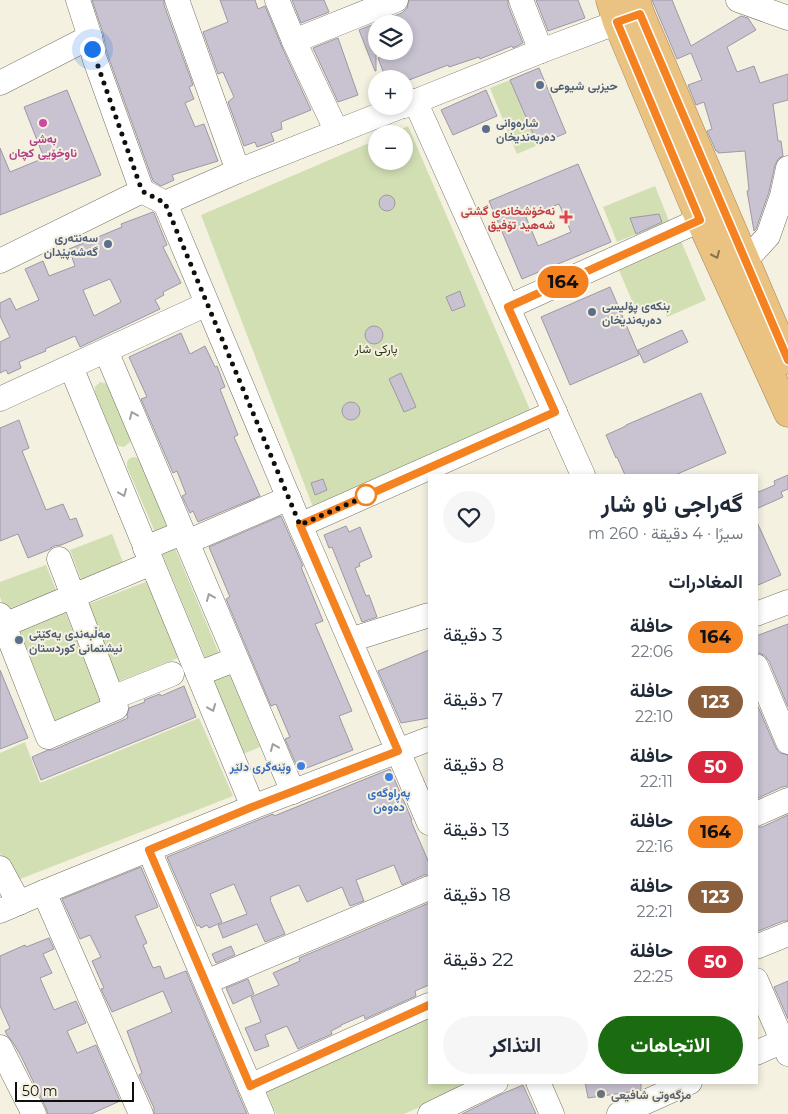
<!DOCTYPE html>
<html lang="ar">
<head>
<meta charset="utf-8">
<style>
	:root { --surface:#fff; --page:#f6f6f7; --text:#1f2937; --muted:#747a83; --accent:#1b6c11 }
	body { margin:0; font-family:Montserrat,Vazirmatn,sans-serif; background:var(--page); color:var(--text); direction:rtl; height:100vh; display:flex; flex-direction:column; font-size:19px; white-space:nowrap }
	* { box-sizing:border-box; margin:0 }
	p { font-size:16px; color:var(--muted) }
	.icon { flex:none; width:28px; height:28px; fill:none; stroke:currentColor; stroke-width:2; stroke-linecap:round; stroke-linejoin:round }
	.map { position:relative; flex:1; overflow:hidden; direction:ltr }
	.details { position:absolute; left:428px; top:474px; width:330px; height:610px; display:flex; flex-direction:column; background:var(--surface); border-radius:0px; box-shadow:0 2px 8px #0003; direction:rtl }
	.details>* { flex:none }
	.badge { padding:0 10px; border-radius:16px; font-size:18px; line-height:32px }
	.fabs { position:absolute; left:368px; top:15px; display:grid; gap:10px }
	.fabs a { display:grid; place-items:center; width:45px; height:45px; border-radius:50%; background:var(--surface); box-shadow:0 2px 8px #0003; font-size:25px }
	.scale { position:absolute; left:15px; bottom:12px; width:119px; box-sizing:border-box; padding-left:5px; border:2px solid #100f0a; border-top:0; font-size:14px; line-height:18px; white-space:nowrap; color:#100f0a; -webkit-text-stroke:4px #f4f1e1; paint-order:stroke }
	.you { position:absolute; width:25px; height:25px; margin:-12px; border:4px solid #fff; border-radius:50%; background:#1a73e8; box-shadow:0 0 0 8px #1a73e833 }
	.map>.badge { position:absolute; translate:-50% -50%; box-shadow:0 0 0 2px #fff }
	h2 { padding:0 15px; font-size:19px; line-height:45px }
	.round { display:grid; place-items:center; flex:none; width:52px; height:52px; border-radius:26px; background:var(--page) }
	.overview { display:flex; align-items:center; justify-content:space-between; height:85px; padding:0 15px }
	h1 { font-size:24px; font-weight:700; line-height:38px }
	.primary-button { display:flex; gap:10px; margin-top:auto; padding:10px 15px }
	.primary-button a { flex:1; height:58px; border-radius:30px; background:var(--accent); color:#fff; font-size:20px; font-weight:700; line-height:58px; text-align:center }
	.primary-button a+a { background:var(--page); color:var(--text) }
	ul { padding:0; list-style:none }
	li { display:flex; align-items:center; gap:15px; height:65px; padding:0 15px }
	li div { flex:1 }
	li b { display:block; font-size:19px }
	li em { font-style:normal }
	li .badge { min-width:55px; font-weight:700; text-align:center }
	.map>svg:first-child { display:block }
	.green { fill:#d2dfb3 }
	.building { fill:#c8c2d1; stroke:#9e98a6; fill-rule:evenodd }
	.lines { fill:none; stroke-linecap:round; stroke-linejoin:round }
	.minor-casing { stroke:#747163; stroke-width:25 }
	.highway-casing { stroke:#9e8459; stroke-width:29 }
	.minor { stroke:#fff; stroke-width:24 }
	.highway { stroke:#eac383; stroke-width:28 }
	.oneway { stroke:#88724d }
	.oneway2 { stroke:#9f9f9d }
	.line-casing { stroke:#fff; stroke-width:11 }
	.line { stroke:#f58220; stroke-width:8 }
	.walk { stroke:#100f0a; stroke-width:5; stroke-dasharray:0 9 }
	.service-dot { fill:#5c6f8a; stroke:#f4f1e1; stroke-width:2 }
	.hotel-dot { fill:#d1479c; stroke:#f4f1e1; stroke-width:2 }
	.health-dot { fill:#e0444e; stroke:#f4f1e1; stroke-width:2 }
	.stop-dot { fill:#fff; stroke:#f58220; stroke-width:2.5 }
	.shop-dot { fill:#3f7fe0; stroke:#f4f1e1; stroke-width:2 }
	.worship-dot { fill:#6b7280; stroke:#f4f1e1; stroke-width:2 }
	.labels { text-anchor:middle; dominant-baseline:central; stroke-width:4; stroke-linejoin:round; paint-order:stroke }
	.service-label { font-size:12px; font-weight:bold; fill:#4e5e75; stroke:#f4f1e1; text-anchor:start }
	.hotel-label { font-size:12px; font-weight:bold; fill:#b23c85; stroke:#f4f1e1 }
	.health-label { font-size:12px; font-weight:bold; fill:#be3a42; stroke:#f4f1e1; text-anchor:end }
	.park-label { font-size:12px; fill:#2e380e; stroke:#f4f1e1 }
	.shop-label { font-size:12px; font-weight:bold; fill:#366cbe; stroke:#f4f1e1; text-anchor:end }
	.worship-label { font-size:12px; font-weight:bold; fill:#5b616d; stroke:#f4f1e1; text-anchor:start }
</style>
</head>
<body>
<div class="map">
<svg width="788" height="1114" viewBox="0 0 788 1114">
	<rect width="100%" height="100%" fill="#f4f1e1"/>
	<!-- green -->
	<g class="green">
		<polygon points="510,80 538,145 517,154 490,88"/>
		<polygon points="408,126 531,412 313,507 201,215 376,140 376,161 404,161 404,134 390,134"/>
		<polygon points="655,186 669,221 617,242 603,207"/>
		<polygon points="681,241 706,300 667,317 660,300 636,310 618,268"/>
		<polygon points="100,382 105,383 109,386 130,437 130,442 124,447 119,446 116,443 95,392 95,387"/>
		<path d="M 135,457 L 140,459 L 168,527 L 155,532 L 127,467 C 126,461 129,457 135,457 Z"/>
		<polygon points="112,534 124,565 82,582 70,550"/>
		<polygon points="175,548 218,651 219,653 206,659 163,556 162,553"/>
		<polygon points="46,565 56,590 5,610 0,597 0,582"/>
		<polygon points="148,581 178,658 117,682 86,605"/>
		<polygon points="63,606 102,705 50,725 12,626"/>
		<polygon points="229,672 260,747 243,754 212,679"/>
		<polygon points="199,718 233,796 15,881 0,853 0,753 25,742 40,783"/>
		<polygon points="429,1018 429,1082 474,1083 404,1114 276,1114 266,1090"/>
	</g>
	<!-- building -->
	<g class="building">
		<polygon points="92,0 164,0 164,5 193,85 189,87 194,99 185,103 195,127 204,124 218,161 172,175 174,180 161,186 153,181 107,53 103,33"/>
		<polygon points="220,0 255,0 258,9 265,6 282,47 311,110 281,122 282,129 271,133 274,141 257,147 255,142 244,146 228,102 234,97 223,72 218,74 203,32 228,22"/>
		<polygon points="292,0 324,0 329,12 301,23"/>
		<polygon points="409,0 508,0 508,5 523,43 513,48 512,46 480,59 479,57 449,67 448,65 404,82 404,79 386,79 378,58 397,51 404,51 404,24 376,24 376,71 375,71 359,30 402,13 407,8"/>
		<polygon points="536,0 578,0 585,18 548,31"/>
		<polygon points="652,0 672,0 691,46 741,16 748,18 756,30 727,47 737,72 754,66 760,83 788,74 788,100 773,104 778,141 781,141 783,156 778,159 775,165 769,192 756,229 754,231 747,191 749,190 745,151 718,153 718,151 716,151 707,131 712,129 704,102 696,105 688,85 702,80 691,53 677,59"/>
		<polygon points="338,38 358,95 338,102 313,48"/>
		<polygon points="539,68 566,133 538,145 510,80"/>
		<polygon points="67,90 101,175 0,215 0,148 10,172 44,158 24,107"/>
		<polygon points="486,90 497,116 453,135 441,110"/>
		<path d="M 578,164 L 611,242 L 522,279 L 489,201 ZM 559,204 L 571,232 L 538,246 L 526,217 Z"/>
		<circle cx="387" cy="203" r="8"/>
		<path d="M 153,212 L 154,213 L 167,245 L 163,247 L 181,283 L 163,292 L 164,295 L 155,300 L 160,309 L 80,347 L 75,336 L 45,349 L 46,351 L 19,362 L 21,368 L 8,374 L 6,370 L 0,373 L 0,342 L 10,337 L 0,316 L 0,303 L 10,298 L 16,310 L 39,300 L 25,269 L 43,261 L 49,276 L 75,266 L 69,249 L 122,227 L 121,224 ZM 110,279 L 121,302 L 94,316 L 83,290 Z"/>
		<polygon points="659,214 662,222 636,234 630,218"/>
		<polygon points="610,287 639,355 570,385 541,317"/>
		<polygon points="460,291 465,306 452,311 446,297"/>
		<circle cx="374" cy="335" r="9"/>
		<polygon points="682,330 688,342 644,363 638,350"/>
		<polygon points="181,333 190,354 205,346 215,367 217,366 225,387 220,389 238,435 234,437 260,496 198,522 193,511 190,513 182,496 186,494 177,471 173,473 141,399 147,397 129,357"/>
		<polygon points="401,373 416,407 404,412 389,379"/>
		<polygon points="701,393 726,453 675,475 625,475 617,457 616,458 606,435 626,426 626,425"/>
		<circle cx="351" cy="411" r="9"/>
		<polygon points="19,420 29,448 22,451 46,510 63,504 70,520 76,518 83,536 61,545 54,546 48,550 28,558 18,534 0,541 0,428"/>
		<polygon points="788,475 788,489 781,492 783,497 756,509 756,493 775,485 774,481"/>
		<polygon points="323,479 327,490 315,495 311,483"/>
		<polygon points="281,516 303,566 301,567 323,621 315,624 352,711 339,716 353,750 299,771 285,739 290,737 276,704 271,706 226,599 230,597 209,547"/>
		<polygon points="756,520 781,575 756,586"/>
		<polygon points="346,526 349,532 360,527 372,557 359,563 360,566 355,568 366,596 369,595 377,617 362,622 332,547 329,548 324,535"/>
		<polygon points="788,624 788,707 769,661 764,655 756,652 756,636"/>
		<polygon points="429,650 429,718 401,723 378,671"/>
		<polygon points="0,670 28,738 0,749"/>
		<polygon points="184,686 196,717 41,780 32,757 48,750 53,750 128,718 127,716 129,708 145,702 144,700 160,694 161,696"/>
		<polygon points="756,702 776,748 780,753 788,755 788,786 782,787 756,799"/>
		<polygon points="390,769 412,820 411,821 429,863 429,875 424,875 402,885 394,865 356,880 364,901 350,906 342,887 307,902 299,885 270,897 271,899 270,900 285,934 265,942 257,924 223,938 218,925 247,914 234,884 210,894 222,922 209,928 207,925 201,928 199,925 197,926 167,857 258,820 273,814 274,816"/>
		<polygon points="788,815 788,921 783,921 756,932 756,827 762,827"/>
		<polygon points="141,867 158,907 135,916 147,943 143,945 153,968 160,966 165,979 186,971 247,1114 154,1114 154,1108 139,1075 142,1073 127,1031 172,1012 163,991 112,1012 101,989 104,988 92,961 101,957 90,935 80,939 62,899"/>
		<polygon points="429,903 429,985 415,991 416,996 365,1019 364,1015 341,1025 341,1026 331,1031 332,1034 298,1049 287,1026 265,1035 269,1046 255,1051 245,1028 261,1022 251,997 279,985 273,973 300,961 299,958"/>
		<polygon points="49,938 54,949 43,954 52,973 40,978 54,1010 76,1001 86,1023 67,1031 77,1053 96,1045 120,1101 91,1114 48,1114 46,1108 21,1056 12,1041 7,1035 5,1031 10,1028 0,1006 0,956 25,945 26,947"/>
		<polygon points="231,946 235,955 216,963 212,954"/>
		<polygon points="248,979 254,994 233,1004 226,988"/>
		<polygon points="788,981 788,1019 774,987"/>
		<polygon points="585,1082 641,1082 641,1089 637,1091 588,1098"/>
		<polygon points="523,1085 536,1114 462,1114 504,1093"/>
	</g>
	<g class="lines">
		<defs>
			<g id="minor">
				<polyline points="78,0 90,37 94,57 142,191"/>
				<polyline points="177,0 238,171"/>
				<polyline points="277,0 294,41 337,132"/>
				<polyline points="521,0 541,51"/>
				<polyline points="738,0 788,18"/>
				<polyline points="294,41 396,0"/>
				<polyline points="0,83 90,37"/>
				<polyline points="415,101 583,475"/>
				<polyline points="404,106 541,51 634,16"/>
				<polyline points="165,203 300,525 429,823"/>
				<polyline points="0,261 142,191 165,203 238,171 402,106"/>
				<polyline points="745,261 768,236 782,196 788,168"/>
				<polyline points="508,307 700,220"/>
				<polyline points="106,351 293,792"/>
				<polyline points="71,367 253,807"/>
				<polyline points="0,399 207,304"/>
				<polyline points="300,525 555,412"/>
				<polyline points="187,542 289,498"/>
				<polyline points="145,548 182,533"/>
				<polyline points="756,614 788,602"/>
				<polyline points="0,615 48,737 116,708 59,559"/>
				<polyline points="4,625 152,563"/>
				<polyline points="350,640 429,615"/>
				<polyline points="756,666 788,742"/>
				<polyline points="198,674 236,659"/>
				<polyline points="112,698 172,674"/>
				<polyline points="756,814 788,800"/>
				<polyline points="149,850 262,1114"/>
				<polyline points="0,868 19,903"/>
				<polyline points="44,892 141,1114"/>
				<polyline points="0,911 44,892 253,807 429,739"/>
				<polyline points="756,947 788,934"/>
				<polyline points="756,980 788,1054"/>
				<polyline points="206,982 429,888"/>
				<polyline points="0,1047 34,1114"/>
				<polyline points="756,1053 783,1041"/>
				<polyline points="538,1082 552,1114"/>
				<polyline points="250,1086 429,1005"/>
				<polyline points="430,1114 496,1082"/>
				<polyline points="619,1114 690,1082"/>
			</g>
			<g id="highway">
				<polyline points="610,0 617,22 700,220 788,413"/>
				<polyline points="636,0 640,13 788,360"/>
			</g>
		</defs>
		<!-- minor casing -->
		<use href="#minor" class="minor-casing"/>
		<!-- highway casing -->
		<use href="#highway" class="highway-casing"/>
		<!-- minor -->
		<use href="#minor" class="minor"/>
		<!-- highway -->
		<use href="#highway" class="highway"/>
	</g>
	<!-- one-way arrows -->
	<defs><path id="oneway-chevron" d="M-2-3.5L2.5 0L-2 3.5" fill="none" stroke-width="1.6" stroke-linecap="round" stroke-linejoin="round" transform="scale(1.25)"/></defs>
	<use class="oneway" href="#oneway-chevron" transform="translate(716 255) rotate(66)"/>
	<g class="oneway2">
		<use href="#oneway-chevron" transform="translate(133 415) rotate(-113)"/>
		<use href="#oneway-chevron" transform="translate(123 493) rotate(68)"/>
		<use href="#oneway-chevron" transform="translate(210 597) rotate(-113)"/>
		<use href="#oneway-chevron" transform="translate(212 708) rotate(68)"/>
		<use href="#oneway-chevron" transform="translate(274 747) rotate(-113)"/>
	</g>
	<g class="lines">
		<defs>
			<polyline id="line" points="429,1005 250,1086 149,850 252,807 398,751 300,525 555,412 508,307 700,220 617,22 640,14 788,360"/>
		</defs>
		<!-- line casing -->
		<use href="#line" class="line-casing"/>
		<!-- line -->
		<use href="#line" class="line"/>
		<!-- walk -->
		<polyline class="walk" points="92,49 142,191 165,203 300,525 373,493 366,495"/>
	</g>
	<!-- markers -->
	<g class="service-dot">
		<circle cx="540" cy="85" r="5"/>
		<circle cx="486" cy="129" r="5"/>
		<circle cx="108" cy="244" r="5"/>
		<circle cx="592" cy="312" r="5"/>
		<circle cx="19" cy="640" r="5"/>
	</g>
	<circle class="hotel-dot" cx="43" cy="123" r="5"/>
	<path class="health-dot" d="M563.5 209.5h5v5h5v5h-5v5h-5v-5h-5v-5h5z"/>
	<circle class="stop-dot" cx="366" cy="495" r="10"/>
	<g class="shop-dot">
		<circle cx="301" cy="766" r="5"/>
		<circle cx="389" cy="777" r="5"/>
	</g>
	<circle class="worship-dot" cx="601" cy="1094" r="5"/>
	<g class="labels">
		<!-- service labels -->
		<g class="service-label">
			<text x="550" y="85">حیزبی شیوعی</text>
			<text x="496" y="122">شارەوانی<tspan x="496" dy="14">دەربەندیخان</tspan></text>
			<text x="98" y="237" text-anchor="end">سەنتەری<tspan x="98" dy="14">گەشەپێدان</tspan></text>
			<text x="602" y="305">بنکەی پۆلیسی<tspan x="602" dy="14">دەربەندیخان</tspan></text>
			<text x="29" y="633">مەڵبەندی یەکێتی<tspan x="29" dy="14">نیشتمانی کوردستان</tspan></text>
		</g>
		<!-- hotel labels -->
		<g class="hotel-label">
			<text x="43" y="138">بەشی<tspan x="43" dy="14">ناوخۆیی کچان</tspan></text>
		</g>
		<!-- health labels -->
		<g class="health-label">
			<text x="555" y="210">نەخۆشخانەی گشتی<tspan x="555" dy="14">شەهید تۆفیق</tspan></text>
		</g>
		<!-- park labels -->
		<g class="park-label">
			<text x="376" y="348">پاركى شار</text>
		</g>
		<!-- shop labels -->
		<g class="shop-label">
			<text x="291" y="766">وێنەگری دلێر</text>
			<text x="389" y="792" text-anchor="middle">پەڕاوگەی<tspan x="389" dy="14">دەوەن</tspan></text>
		</g>
		<!-- worship labels -->
		<g class="worship-label">
			<text x="611" y="1094">مزگەوتی شافیعی</text>
		</g>
	</g>
</svg>
<div class="fabs">
<a><svg class="icon" aria-label="layers" viewBox="0 0 24 24"><path d="M12 4l9 5-9 5-9-5zM3 14l9 5 9-5"/></svg></a>
<a>+</a>
<a>−</a>
</div>
<div class="scale">50 m</div>
<div class="you" style="left:92px;top:49px"></div>
<b class="badge" style="left:563px;top:282px;background:#f58220;color:#111">164</b>
<section class="details">
<div class="overview"><div><h1>گەراجی ناو شار</h1><p>سيرًا · 4 دقيقة · 260 m</p></div><a class="round"><svg class="icon" aria-label="heart" viewBox="0 0 24 24"><path d="M12 20l-8-8c-3-5 5-10 8-4 3-6 11-1 8 4z"/></svg></a></div>
<h2>المغادرات</h2>
<ul>
<li><span class="badge" style="background:#f58220;color:#111">164</span><div><b>حافلة</b><p>22:06</p></div><em>3 دقيقة</em></li>
<li><span class="badge" style="background:#8b5e3c;color:#fff">123</span><div><b>حافلة</b><p>22:10</p></div><em>7 دقيقة</em></li>
<li><span class="badge" style="background:#d7263d;color:#fff">50</span><div><b>حافلة</b><p>22:11</p></div><em>8 دقيقة</em></li>
<li><span class="badge" style="background:#f58220;color:#111">164</span><div><b>حافلة</b><p>22:16</p></div><em>13 دقيقة</em></li>
<li><span class="badge" style="background:#8b5e3c;color:#fff">123</span><div><b>حافلة</b><p>22:21</p></div><em>18 دقيقة</em></li>
<li><span class="badge" style="background:#d7263d;color:#fff">50</span><div><b>حافلة</b><p>22:25</p></div><em>22 دقيقة</em></li>
</ul>
<div class="primary-button"><a>الاتجاهات</a><a>التذاكر</a></div>
</section>
</div>
</body>
</html>
